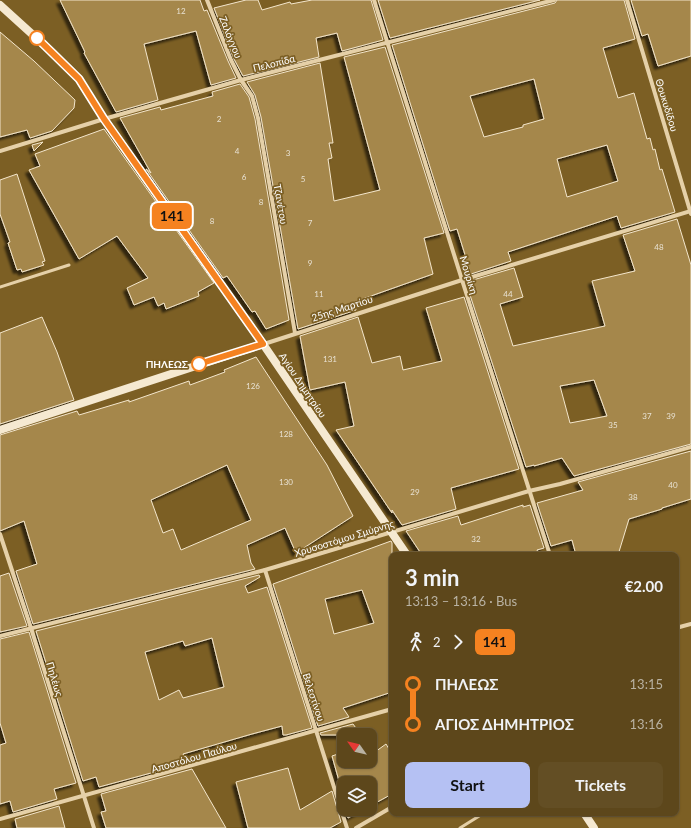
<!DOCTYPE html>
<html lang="en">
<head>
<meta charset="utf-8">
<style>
	:root { --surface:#5d471b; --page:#634e24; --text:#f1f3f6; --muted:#b9b2a3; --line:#725f3a; --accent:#b5c1f3 }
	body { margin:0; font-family:Lato,sans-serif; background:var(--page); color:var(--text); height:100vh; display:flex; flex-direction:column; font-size:15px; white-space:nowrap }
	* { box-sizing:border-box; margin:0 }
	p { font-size:13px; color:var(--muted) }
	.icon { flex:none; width:22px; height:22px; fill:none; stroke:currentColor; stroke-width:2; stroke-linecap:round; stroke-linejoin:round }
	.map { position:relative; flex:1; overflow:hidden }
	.side { position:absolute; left:389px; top:552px; width:290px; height:264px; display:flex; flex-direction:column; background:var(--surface); border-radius:8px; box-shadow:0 1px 3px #0004,0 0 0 1px var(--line) }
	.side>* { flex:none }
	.badge { padding:0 8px; border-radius:6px; font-size:14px; line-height:26px }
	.needle { width:26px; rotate:304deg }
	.buttons { position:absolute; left:337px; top:728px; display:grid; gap:8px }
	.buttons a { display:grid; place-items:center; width:40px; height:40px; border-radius:8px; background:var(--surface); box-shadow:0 1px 3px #0004,0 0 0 1px var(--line); font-size:20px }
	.map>.badge { position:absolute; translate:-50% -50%; box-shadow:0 0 0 2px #fff }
	.legs { display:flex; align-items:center; gap:6px; height:44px; padding:0 16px; font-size:13px }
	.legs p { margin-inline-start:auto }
	.head { display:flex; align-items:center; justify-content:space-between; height:68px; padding:0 16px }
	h1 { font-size:22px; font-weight:700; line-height:30px }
	.cta { display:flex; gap:8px; margin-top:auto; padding:8px 16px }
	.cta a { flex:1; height:46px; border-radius:8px; background:var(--accent); color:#111; font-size:16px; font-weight:700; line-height:46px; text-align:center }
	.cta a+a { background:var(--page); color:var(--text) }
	ul { padding:0 16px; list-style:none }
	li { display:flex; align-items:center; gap:14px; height:40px; font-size:15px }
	li i { display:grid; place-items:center; width:6px; height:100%; margin:0 5px; background:currentColor }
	li i::after { content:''; width:10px; height:10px; margin:-5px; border:3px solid; border-radius:50%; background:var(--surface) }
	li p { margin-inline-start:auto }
	li:first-child i { background:linear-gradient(#0000 50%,currentColor 0) }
	li:last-child i { background:linear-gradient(currentColor 50%,#0000 0) }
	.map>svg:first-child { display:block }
	.building { fill:#a5874c; stroke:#f4e6cb; fill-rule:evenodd; filter:url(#shadow) }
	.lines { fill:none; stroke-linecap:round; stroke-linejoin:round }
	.lane { stroke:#e5d0a8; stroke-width:3 }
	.street { stroke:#e5d0a8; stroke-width:4 }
	.secondary { stroke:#f5e9d1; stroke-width:8 }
	.line-1-casing { stroke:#fff; stroke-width:9 }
	.line-1 { stroke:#f58220; stroke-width:6 }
	.stop-1-dot { fill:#fff; stroke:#f58220; stroke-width:2 }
	.labels { text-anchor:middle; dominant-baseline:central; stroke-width:3.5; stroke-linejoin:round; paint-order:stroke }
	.number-label { font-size:8px; fill:#e8e1d2 }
	.street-label { font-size:10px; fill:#fff; stroke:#7c5f24 }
	.stop-label { font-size:10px; font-weight:bold; fill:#fff; stroke:#7c5f24; text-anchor:end }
</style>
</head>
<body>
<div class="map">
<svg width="691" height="828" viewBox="0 0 691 828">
	<defs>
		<filter id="shadow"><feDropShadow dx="-3.5" dy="3.5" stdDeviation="1" flood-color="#0009"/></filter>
	</defs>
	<rect width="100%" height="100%" fill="#7c5f24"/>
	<!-- building -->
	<g class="building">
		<polygon points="60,0 200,0 204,11 207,10 228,61 236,78 211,85 196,31 144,44 158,100 116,112 84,53 85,52"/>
		<polygon points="246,0 258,0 262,10 290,2 291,4 312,0 371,0 383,40 342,51 337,33 316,38 319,57 243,76 234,59 214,8"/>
		<polygon points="378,0 540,0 390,38"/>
		<path d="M 557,0 L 624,0 L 635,39 L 603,48 L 618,98 L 634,93 L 647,139 L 650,138 L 653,150 L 655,149 L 660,170 L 662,169 L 675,212 L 621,228 L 617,216 L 508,252 L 511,261 L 471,274 L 457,229 L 450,231 L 392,45 L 555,3 ZM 534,79 L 544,119 L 523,125 L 523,127 L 484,137 L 470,96 ZM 607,145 L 618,181 L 567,197 L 557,159 Z"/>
		<polygon points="631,0 691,0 691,56 658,66 648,34 642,36"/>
		<polygon points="0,32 34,61 75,100 74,108 52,131 30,138 27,130 0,137"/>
		<polygon points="385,47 444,233 424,238 433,274 354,302 356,310 298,329 261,117 255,95 247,82 320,63 333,143 329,143 332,158 328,159 334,201 380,190 344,57"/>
		<polygon points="240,84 249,97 255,119 289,320 266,329 255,311 252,312 227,276 223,278 146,169 151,173 120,118 160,107 161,110 213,96 212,92"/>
		<polygon points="104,129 214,283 198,292 199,296 166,309 164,303 158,306 154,297 134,305 127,288 148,278 117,236 79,259 29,170 40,166 35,154"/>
		<polygon points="43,142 34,151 32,145"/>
		<polygon points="17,174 45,261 42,262 44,265 22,272 21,269 17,270 8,243 10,242 0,214 0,180"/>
		<path d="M 677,219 L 691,265 L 691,444 L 574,476 L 562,458 L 534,466 L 534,465 L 526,467 L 470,295 L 476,293 L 473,280 L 514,268 L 523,297 L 500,304 L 513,346 L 605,326 L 592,281 L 635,271 L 623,235 ZM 594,380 L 607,416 L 570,423 L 560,386 Z"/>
		<polygon points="464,297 519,469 451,488 456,509 402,525 392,510 392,513 336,430 354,426 345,382 310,390 300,336 358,317 372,363 400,356 403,370 442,361 426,308"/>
		<polygon points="42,317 57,352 74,400 0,424 0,333"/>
		<path d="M 256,357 L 327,465 L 353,516 L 296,553 L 285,528 L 247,545 L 251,563 L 255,569 L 33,624 L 16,571 L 37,564 L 24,521 L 0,531 L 0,435 L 77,411 L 79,415 L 129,400 L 129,402 L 189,381 L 190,385 L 225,372 L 224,370 ZM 227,465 L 251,520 L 181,550 L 173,529 L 163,533 L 151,500 Z"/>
		<polygon points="691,451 691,499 662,508 662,509 629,519 618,555 576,555 572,540 551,546 537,503 583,490 578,482"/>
		<polygon points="523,505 523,507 530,505 544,548 537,550 539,555 422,555 406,531 458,516 461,525"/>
		<path d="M 391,541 L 392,543 L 392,692 L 343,708 L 349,717 L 318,726 L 273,584 ZM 362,590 L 374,623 L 334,634 L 325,599 Z"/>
		<polygon points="9,573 27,626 0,632 0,576"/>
		<path d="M 259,575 L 260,577 L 245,586 L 248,593 L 267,587 L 312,728 L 286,735 L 283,735 L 282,726 L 252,734 L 183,754 L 188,763 L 99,787 L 96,777 L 83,781 L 36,631 ZM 212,638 L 224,687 L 183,698 L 179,690 L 159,700 L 145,652 L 183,641 L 185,646 Z"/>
		<polygon points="29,632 76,783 54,789 57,799 13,812 10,801 0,804 0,745 6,743 0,723 0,639"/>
		<polygon points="353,724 361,735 321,735 320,733"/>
		<polygon points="386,744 392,754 392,794 370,806 370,783 344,783 344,807 338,788 341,788 332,756 344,752 344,761 370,761 370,745 371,745 375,752"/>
		<polygon points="288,768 300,810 332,791 341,822 330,828 248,828 236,782"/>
		<polygon points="192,769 226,828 106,828 101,812 106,811 101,794"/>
		<polygon points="59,806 65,828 17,828 15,819"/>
		<polygon points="345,809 364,809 348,818"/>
	</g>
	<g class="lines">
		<!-- lane -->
		<g class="lane">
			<polyline points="0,287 69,265"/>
			<polyline points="460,828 484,813"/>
		</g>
		<!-- street -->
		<g class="street">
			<polyline points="207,0 231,60 241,80 252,96 258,118 295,333"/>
			<polyline points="374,0 462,280 550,555"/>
			<polyline points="627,0 691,214"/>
			<polyline points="0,151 104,119 241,80 554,0"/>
			<polyline points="264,344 462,280 691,211"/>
			<polyline points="0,534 31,628 94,828"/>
			<polyline points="265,570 347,828"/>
			<polyline points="676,628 691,624"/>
			<polyline points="0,636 265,570 529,491 560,484 691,447"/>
			<polyline points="0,819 392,709"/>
			<polyline points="356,828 392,807"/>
		</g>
		<!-- secondary -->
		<g class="secondary">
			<polyline points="0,5 54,54 79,79 104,119 263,344 407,555"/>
			<polyline points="0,430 263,344"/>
			<polyline points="584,813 594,828"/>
		</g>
	</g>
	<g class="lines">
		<defs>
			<polyline id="line-1" points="37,38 79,79 104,119 263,344 199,364"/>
		</defs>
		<!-- line-1 casing -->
		<use href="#line-1" class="line-1-casing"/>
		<!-- line-1 -->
		<use href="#line-1" class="line-1"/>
	</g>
	<!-- markers -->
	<g class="stop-1-dot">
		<circle cx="37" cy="38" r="7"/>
		<circle cx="199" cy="364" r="7"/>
	</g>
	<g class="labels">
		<!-- number labels -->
		<g class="number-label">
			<text x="181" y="11">12</text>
			<text x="219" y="119">2</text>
			<text x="237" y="151">4</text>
			<text x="288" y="153">3</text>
			<text x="244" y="177">6</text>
			<text x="303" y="179">5</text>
			<text x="261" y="202">8</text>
			<text x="212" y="221">8</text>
			<text x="310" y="223">7</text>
			<text x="659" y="247">48</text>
			<text x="310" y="263">9</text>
			<text x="319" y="294">11</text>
			<text x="508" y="294">44</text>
			<text x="330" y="359">131</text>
			<text x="253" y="386">126</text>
			<text x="647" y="416">37</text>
			<text x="671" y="416">39</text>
			<text x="613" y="425">35</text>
			<text x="286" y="434">128</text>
			<text x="286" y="482">130</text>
			<text x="673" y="485">40</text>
			<text x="415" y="492">29</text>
			<text x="633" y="497">38</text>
			<text x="476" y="539">32</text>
		</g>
		<!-- street labels -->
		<g class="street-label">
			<text transform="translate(231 37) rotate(68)">Ζαλόγγου</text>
			<text transform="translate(274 63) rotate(-14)">Πελοπίδα</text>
			<text transform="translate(667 105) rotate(73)">Θουκυδίδου</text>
			<text transform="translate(281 204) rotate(80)">Τζανέτου</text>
			<text transform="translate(469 275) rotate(73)">Μουρίκη</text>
			<text transform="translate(342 308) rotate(-18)">25ης Μαρτίου</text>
			<text transform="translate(303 385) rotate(56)">Αγίου Δημητρίου</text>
			<text transform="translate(344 538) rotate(-17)">Χρυσοστόμου Σμύρνης</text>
			<text transform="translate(55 679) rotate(73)">Πηλέως</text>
			<text transform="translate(314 697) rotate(72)">Βελεστίνου</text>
			<text transform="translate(194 757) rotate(-16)">Αποστόλου Παύλου</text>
		</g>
		<!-- stop labels -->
		<g class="stop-label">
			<text x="188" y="364">ΠΗΛΕΩΣ</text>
		</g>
	</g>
</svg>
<div class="buttons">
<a><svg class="needle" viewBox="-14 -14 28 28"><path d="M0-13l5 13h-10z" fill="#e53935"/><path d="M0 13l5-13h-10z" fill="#b9b2a3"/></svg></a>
<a><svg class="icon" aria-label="layers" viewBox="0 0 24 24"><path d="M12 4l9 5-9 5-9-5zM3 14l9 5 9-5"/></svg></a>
</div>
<b class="badge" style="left:172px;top:216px;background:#f58220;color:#111">141</b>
<section class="side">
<div class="head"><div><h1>3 min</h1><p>13:13 – 13:16 · Bus</p></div><b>€2.00</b></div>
<div class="legs"><svg class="icon" aria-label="walk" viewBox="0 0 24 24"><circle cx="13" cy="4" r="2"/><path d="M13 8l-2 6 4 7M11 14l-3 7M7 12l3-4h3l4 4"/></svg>2<svg class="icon" aria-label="forward" viewBox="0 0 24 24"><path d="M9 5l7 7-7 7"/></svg><b class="badge" style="background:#f58220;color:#111">141</b></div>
<ul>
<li><i style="color:#f58220"></i><b>ΠΗΛΕΩΣ</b><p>13:15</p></li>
<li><i style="color:#f58220"></i><b>ΑΓΙΟΣ ΔΗΜΗΤΡΙΟΣ</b><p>13:16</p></li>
</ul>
<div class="cta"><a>Start</a><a>Tickets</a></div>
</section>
</div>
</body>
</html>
